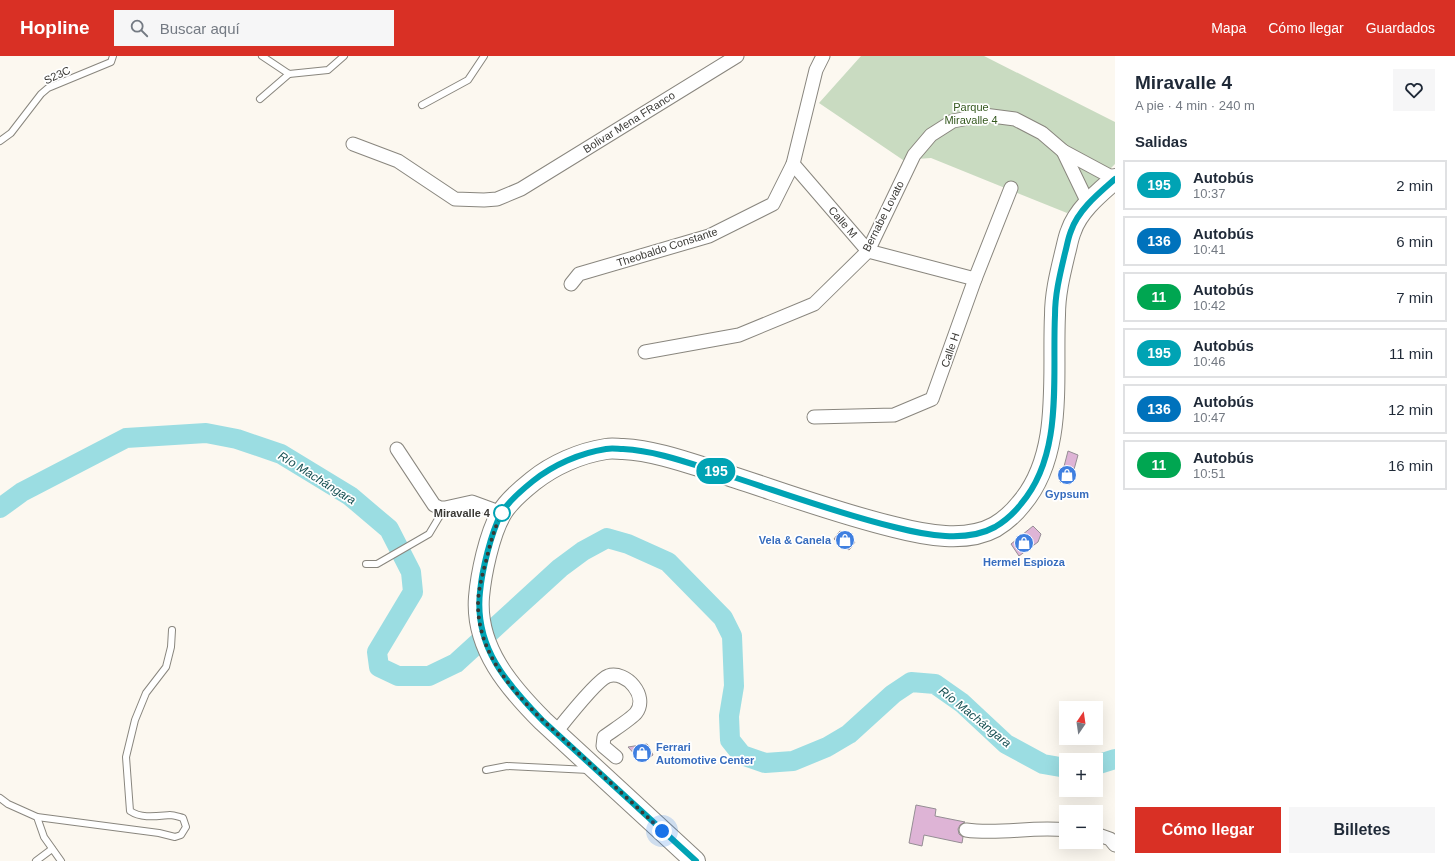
<!DOCTYPE html>
<html lang="es">
<head>
<meta charset="utf-8">
<style>
	:root { --surface:#fff; --page:#f6f6f7; --text:#1f2937; --muted:#747a83; --line:#e0e1e3; --accent:#d93025 }
	body { margin:0; font-family:Arial,sans-serif; background:var(--page); color:var(--text); height:100vh; display:flex; flex-direction:column; font-size:15px; white-space:nowrap }
	* { box-sizing:border-box; margin:0 }
	p { font-size:13px; color:var(--muted) }
	.icon { flex:none; width:22px; height:22px; fill:none; stroke:currentColor; stroke-width:2; stroke-linecap:round; stroke-linejoin:round }
	.map { position:relative; flex:1; overflow:hidden }
	.panel { display:flex; flex-direction:column; background:var(--surface); width:340px }
	.panel>* { flex:none }
	.badge { padding:0 8px; border-radius:13px; font-size:14px; line-height:26px }
	.needle { width:26px; rotate:13deg }
	.buttons { position:absolute; left:1059px; top:645px; display:grid; gap:8px }
	.buttons a { display:grid; place-items:center; width:44px; height:44px; border-radius:0px; background:var(--surface); box-shadow:0 4px 16px #0002; font-size:20px }
	.you { position:absolute; width:20px; height:20px; margin:-10px; border:3px solid #fff; border-radius:50%; background:#1a73e8; box-shadow:0 0 0 6px #1a73e833 }
	.map>.badge { position:absolute; translate:-50% -50%; box-shadow:0 0 0 2px #fff }
	h2 { padding:0 20px; font-size:15px; line-height:36px }
	.round { display:grid; place-items:center; flex:none; width:42px; height:42px; border-radius:0px; background:var(--page) }
	.overview { display:flex; align-items:center; justify-content:space-between; height:68px; padding:0 20px }
	h1 { font-size:19px; font-weight:600; line-height:30px }
	.primary-button { display:flex; gap:8px; margin-top:auto; padding:8px 20px }
	.primary-button a { flex:1; height:46px; border-radius:0px; background:var(--accent); color:#fff; font-size:16px; font-weight:600; line-height:46px; text-align:center }
	.primary-button a+a { background:var(--page); color:var(--text) }
	ul { padding:0; list-style:none }
	li { display:flex; align-items:center; gap:12px; height:50px; margin:0 8px 6px; padding:0 12px; border:2px solid var(--line); border-radius:0px }
	li div { flex:1 }
	li b { display:block; font-size:15px }
	li em { font-style:normal }
	li .badge { min-width:44px; font-weight:700; text-align:center }
	header { display:flex; align-items:center; gap:24px; box-sizing:border-box; height:56px; padding:0 20px; background:var(--accent); color:#fff }
	header strong { font-size:19px }
	nav { display:flex; gap:22px; margin-inline-start:auto; font-size:14px }
	.search { width:280px; height:36px; background:var(--page); display:flex; align-items:center; gap:10px; box-sizing:border-box; padding:0 14px; border-radius:0px; color:var(--muted); font-size:15px }
	main { display:flex; flex:1; min-height:0 }
	.map>svg:first-child { display:block }
	.green { fill:#c9dbc1 }
	.lines { fill:none; stroke-linecap:round; stroke-linejoin:round }
	.river { stroke:#9bdde2; stroke-width:20 }
	.building { fill:#deb4d6; stroke:#958e94 }
	.lane-casing { stroke:#89867e; stroke-width:8 }
	.street-casing { stroke:#89867e; stroke-width:15 }
	.primary-casing { stroke:#89867e; stroke-width:22 }
	.lane { stroke:#fff; stroke-width:6 }
	.street { stroke:#fff; stroke-width:13 }
	.primary { stroke:#fff; stroke-width:20 }
	.line-casing { stroke:#fff; stroke-width:9 }
	.line { stroke:#00a3b4; stroke-width:6 }
	.walk { stroke:#3a3935; stroke-width:4; stroke-dasharray:0 7.2 }
	.stop-dot { fill:#fff; stroke:#00a3b4; stroke-width:2 }
	.labels { text-anchor:middle; dominant-baseline:central; stroke-width:3.5; stroke-linejoin:round; paint-order:stroke }
	.street-label { font-size:11px; fill:#3a3935; stroke:#fff }
	.park-label { font-size:11px; fill:#34581e; stroke:#fff }
	.shop-label { font-size:11px; font-weight:bold; fill:#366cbe; stroke:#fff }
	.stop-label { font-size:11px; font-weight:bold; fill:#3a3935; stroke:#fff; text-anchor:end }
	.water-label { font-size:12px; font-style:italic; fill:#165053; stroke:#fff }
</style>
</head>
<body>
<header>
<strong>Hopline</strong>
<div class="search"><svg class="icon" aria-label="search" viewBox="0 0 24 24"><circle cx="10" cy="10" r="6"/><path d="M15 15l6 6"/></svg>Buscar aquí</div>
<nav><a>Mapa</a><a>Cómo llegar</a><a>Guardados</a></nav>
</header>
<main>
<div class="map">
<svg width="1115" height="805" viewBox="0 0 1115 805">
	<rect width="100%" height="100%" fill="#fcf8f0"/>
	<!-- green -->
	<polygon class="green" points="861,0 984,0 1115,66 1115,108 1067,157 931,102 903,104 819,47"/>
	<g class="lines">
		<!-- river -->
		<g class="river">
			<polyline points="0,452 22,436 126,382 206,377 237,383 281,398 350,440 389,473 411,516 413,536 377,596 379,611 398,620 429,620 456,607 560,512 583,495 607,482 628,488 668,506 723,562 732,580 734,630 729,660 730,684 742,699 765,707 793,705 827,691 849,678 893,638 911,626 935,628 962,647 1006,688 1043,708 1066,712"/>
			<polyline points="1096,709 1115,703"/>
		</g>
	</g>
	<!-- building -->
	<g class="building">
		<polygon points="1068,395 1078,399 1070,428 1060,426"/>
		<polygon points="1033,470 1041,478 1038,486 1019,500 1011,488"/>
		<polygon points="840,475 855,486 849,494 834,483"/>
		<polygon points="647,688 653,699 648,702 639,703 628,691"/>
		<polygon points="916,749 936,753 935,760 965,766 960,769 958,773 959,778 963,781 962,787 924,779 922,790 909,787"/>
	</g>
	<g class="lines">
		<defs>
			<g id="lane">
				<polyline points="262,0 289,18 328,14 344,0"/>
				<polyline points="260,43 289,18"/>
				<polyline points="422,49 468,24 484,0"/>
				<polyline points="0,85 11,77 41,38 48,32 111,6 113,0"/>
				<polyline points="366,508 377,508 429,478 444,453"/>
				<polyline points="486,714 507,710 589,714"/>
				<polyline points="0,742 8,748 37,761 44,781 61,805"/>
				<path d="M 37,761 L 159,777 L 175,781 L 181,779 L 186,771 L 183,762 C 179,761 174,759 170,759 C 157,760 142,763 130,755 L 126,701 L 135,664 L 146,637 L 166,611 L 171,591 L 172,574"/>
				<polyline points="36,805 52,793"/>
			</g>
			<g id="street">
				<polyline points="353,88 398,105 455,143 484,144 497,143 521,133 737,0"/>
				<polyline points="1063,95 1088,147"/>
				<polyline points="793,108 868,195 975,223"/>
				<polyline points="571,228 579,218 709,180 773,148 793,108 816,14 823,0"/>
				<polyline points="645,296 739,279 814,248 868,195 914,99 931,79 953,65 984,59 1015,63 1042,77 1063,95 1115,123"/>
				<polyline points="814,361 894,359 932,343 975,223 1011,132"/>
				<polyline points="397,393 434,449 440,452 445,452 472,446 502,457"/>
				<path d="M 556,676 C 564,666 597,624 608,620 C 626,614 649,640 636,657 C 631,663 612,675 604,681 L 603,690 L 616,701"/>
				<path d="M 966,774 C 999,779 1033,770 1066,774"/>
				<polyline points="1096,778 1110,783 1115,789"/>
			</g>
			<path id="primary" d="M 695,805 L 543,665 C 510,632 475,592 479,541 C 481,518 489,479 501,458 C 507,447 523,433 533,425 C 553,409 580,397 606,393 C 612,392 618,393 623,393 C 658,395 691,408 724,418 C 780,436 836,457 894,471 C 925,479 966,487 995,471 C 1005,465 1014,457 1021,448 C 1064,398 1052,321 1055,259 C 1055,238 1060,218 1065,197 C 1067,190 1068,182 1071,175 C 1078,154 1099,137 1115,123"/>
		</defs>
		<!-- lane casing -->
		<use href="#lane" class="lane-casing"/>
		<!-- street casing -->
		<use href="#street" class="street-casing"/>
		<!-- primary casing -->
		<use href="#primary" class="primary-casing"/>
		<!-- lane -->
		<use href="#lane" class="lane"/>
		<!-- street -->
		<use href="#street" class="street"/>
		<!-- primary -->
		<use href="#primary" class="primary"/>
	</g>
	<g class="lines">
		<defs>
			<path id="line" d="M 696,805 L 543,665 C 507,628 474,591 480,536 C 482,514 491,477 501,458 C 507,447 523,433 533,425 C 553,409 580,397 606,393 C 612,392 618,393 623,393 C 658,395 691,408 724,418 C 780,436 836,457 894,471 C 925,479 966,487 995,471 C 1005,465 1014,457 1021,448 C 1064,398 1052,321 1055,259 C 1055,238 1060,218 1065,197 C 1067,190 1068,182 1071,175 C 1078,154 1099,137 1115,123"/>
		</defs>
		<!-- line casing -->
		<use href="#line" class="line-casing"/>
		<!-- line -->
		<use href="#line" class="line"/>
		<!-- walk -->
		<path class="walk" d="M 502,457 C 494,472 490,489 486,505 C 482,520 478,535 478,550 C 479,611 533,655 573,692 C 603,720 633,747 662,775"/>
	</g>
	<!-- icons -->
	<defs>
		<symbol id="shop-disc" viewBox="-11 -11 22 22"><circle r="9.5" fill="#3f7fe0" stroke="#fff"/><path d="M-5-2.5h2.3a2.7 3.5 0 0 1 5.4 0H5L5.5 6h-11ZM-1.5-2.5h3a1.5 2.3 0 0 0-3 0Z" fill="#fff"/></symbol>
	</defs>
	<g fill-rule="evenodd">
		<use href="#shop-disc" x="1056" y="408" width="22" height="22"/>
		<use href="#shop-disc" x="834" y="473" width="22" height="22"/>
		<use href="#shop-disc" x="1013" y="476" width="22" height="22"/>
		<use href="#shop-disc" x="631" y="686" width="22" height="22"/>
	</g>
	<!-- markers -->
	<circle class="stop-dot" cx="502" cy="457" r="8"/>
	<g class="labels">
		<!-- street labels -->
		<g class="street-label">
			<text transform="translate(57 19) rotate(-25)">S23C</text>
			<text transform="translate(629 66) rotate(-32)">Bolivar Mena FRanco</text>
			<text transform="translate(883 160) rotate(-63)">Bernabe Lovato</text>
			<text transform="translate(843 166) rotate(49)">Calle M</text>
			<text transform="translate(667 191) rotate(-18)">Theobaldo Constante</text>
			<text transform="translate(950 294) rotate(-71)">Calle H</text>
		</g>
		<!-- park labels -->
		<g class="park-label">
			<text x="971" y="51">Parque<tspan x="971" dy="13">Miravalle 4</tspan></text>
		</g>
		<!-- shop labels -->
		<g class="shop-label">
			<text x="1067" y="438">Gypsum</text>
			<text x="831" y="484" text-anchor="end">Vela &amp; Canela</text>
			<text x="1024" y="506">Hermel Espioza</text>
			<text x="656" y="691" text-anchor="start">Ferrari<tspan x="656" dy="13">Automotive Center</tspan></text>
		</g>
		<!-- stop labels -->
		<g class="stop-label">
			<text x="490" y="457">Miravalle 4</text>
		</g>
		<!-- water labels -->
		<g class="water-label">
			<text transform="translate(317 422) rotate(32)">Río Machángara</text>
			<text transform="translate(975 661) rotate(39)">Río Machángara</text>
		</g>
	</g>
</svg>
<div class="buttons">
<a><svg class="needle" viewBox="-14 -14 28 28"><path d="M0-13l5 13h-10z" fill="#e53935"/><path d="M0 13l5-13h-10z" fill="#747a83"/></svg></a>
<a>+</a>
<a>−</a>
</div>
<div class="you" style="left:662px;top:775px"></div>
<b class="badge" style="left:716px;top:415px;background:#00a3b4;color:#fff">195</b>
</div>
<section class="panel">
<div class="overview"><div><h1>Miravalle 4</h1><p>A pie · 4 min · 240 m</p></div><a class="round"><svg class="icon" aria-label="heart" viewBox="0 0 24 24"><path d="M12 20l-8-8c-3-5 5-10 8-4 3-6 11-1 8 4z"/></svg></a></div>
<h2>Salidas</h2>
<ul>
<li><span class="badge" style="background:#00a3b4;color:#fff">195</span><div><b>Autobús</b><p>10:37</p></div><em>2 min</em></li>
<li><span class="badge" style="background:#0072bc;color:#fff">136</span><div><b>Autobús</b><p>10:41</p></div><em>6 min</em></li>
<li><span class="badge" style="background:#00a651;color:#fff">11</span><div><b>Autobús</b><p>10:42</p></div><em>7 min</em></li>
<li><span class="badge" style="background:#00a3b4;color:#fff">195</span><div><b>Autobús</b><p>10:46</p></div><em>11 min</em></li>
<li><span class="badge" style="background:#0072bc;color:#fff">136</span><div><b>Autobús</b><p>10:47</p></div><em>12 min</em></li>
<li><span class="badge" style="background:#00a651;color:#fff">11</span><div><b>Autobús</b><p>10:51</p></div><em>16 min</em></li>
</ul>
<div class="primary-button"><a>Cómo llegar</a><a>Billetes</a></div>
</section>
</main>
</body>
</html>
